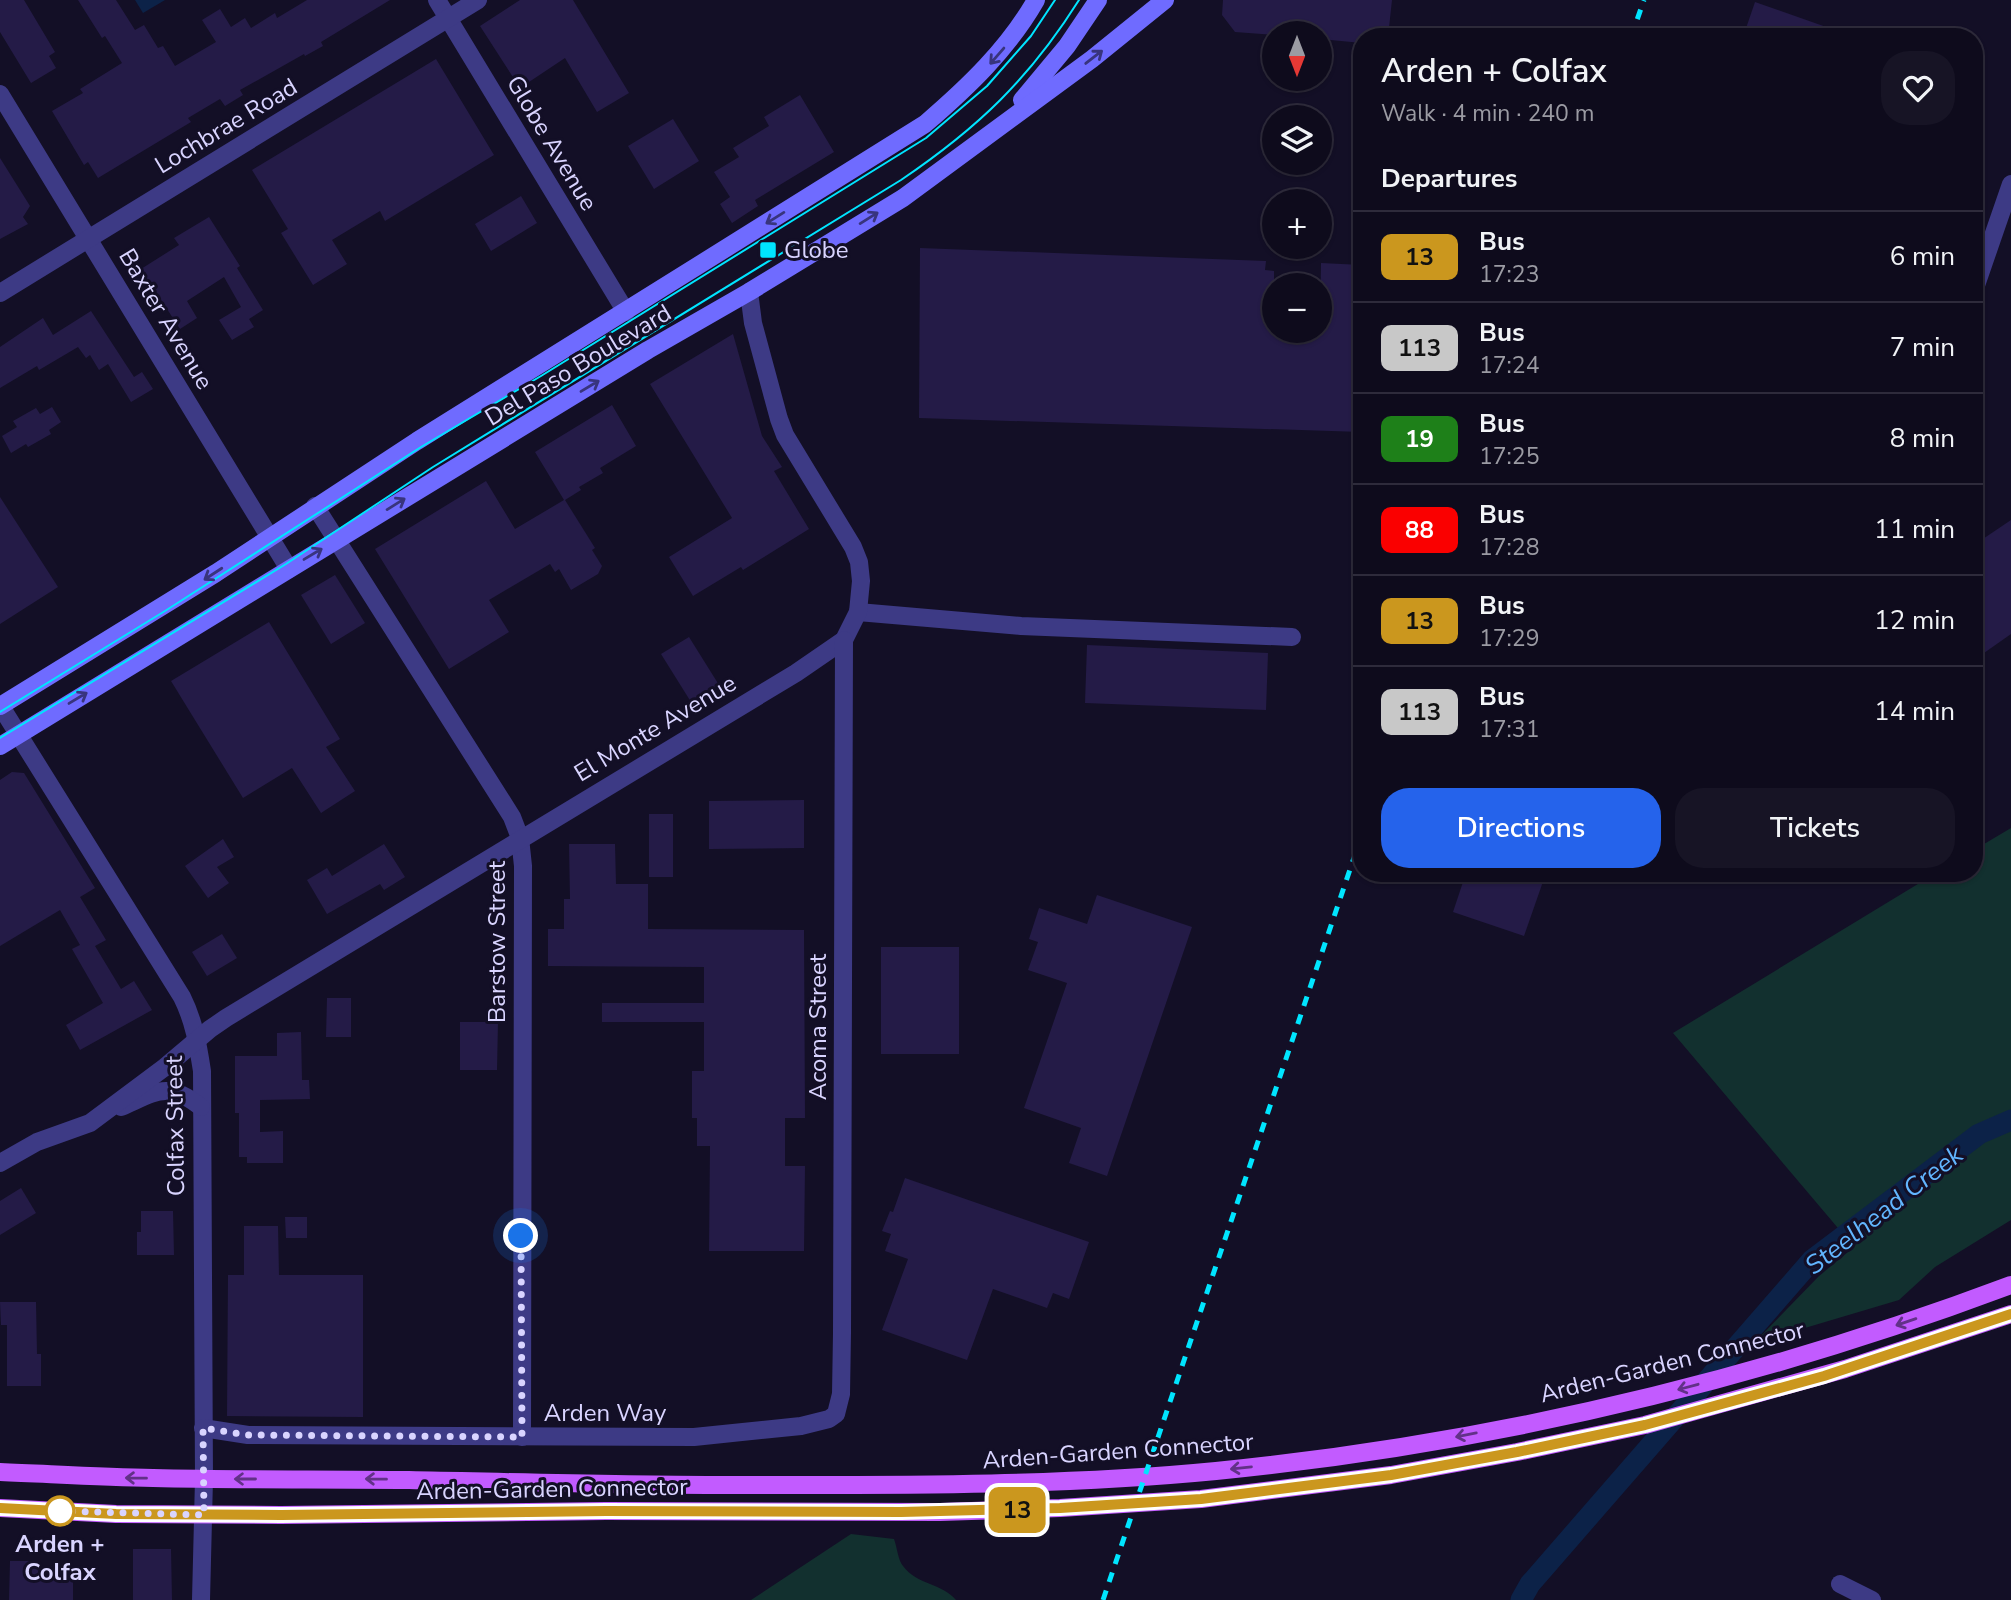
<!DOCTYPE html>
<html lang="en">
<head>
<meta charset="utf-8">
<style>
	:root { --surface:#0e0b1c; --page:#171425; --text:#f1f3f6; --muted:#9b9ba3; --line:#2e2b3b; --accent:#2563eb }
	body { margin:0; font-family:"Nunito Sans",sans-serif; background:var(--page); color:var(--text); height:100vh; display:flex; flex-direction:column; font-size:26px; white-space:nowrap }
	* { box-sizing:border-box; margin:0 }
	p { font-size:23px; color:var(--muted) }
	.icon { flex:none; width:38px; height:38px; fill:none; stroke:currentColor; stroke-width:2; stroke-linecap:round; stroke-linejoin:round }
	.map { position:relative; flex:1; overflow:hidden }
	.details { position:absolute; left:1353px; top:28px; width:630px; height:854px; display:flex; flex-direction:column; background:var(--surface); border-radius:28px; box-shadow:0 2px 5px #0004,0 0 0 2px var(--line) }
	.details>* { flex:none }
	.badge { padding:0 14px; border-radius:10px; font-size:24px; line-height:46px }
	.needle { width:46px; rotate:180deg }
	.fabs { position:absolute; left:1262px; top:21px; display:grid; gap:14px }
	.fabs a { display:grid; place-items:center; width:70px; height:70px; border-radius:50%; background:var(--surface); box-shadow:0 2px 5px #0004,0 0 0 2px var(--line); font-size:35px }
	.you { position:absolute; width:35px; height:35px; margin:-18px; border:5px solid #fff; border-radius:50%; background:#1a73e8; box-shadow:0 0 0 10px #1a73e833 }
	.map>.badge { position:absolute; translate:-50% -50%; box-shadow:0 0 0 4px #fff }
	h2 { padding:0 28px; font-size:26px; line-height:63px }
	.round { display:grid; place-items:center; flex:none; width:74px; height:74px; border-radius:28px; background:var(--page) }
	.head { display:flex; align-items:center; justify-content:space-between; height:119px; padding:0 28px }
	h1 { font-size:33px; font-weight:600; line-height:52px }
	.cta { display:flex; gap:14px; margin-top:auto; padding:14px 28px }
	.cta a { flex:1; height:80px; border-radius:28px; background:var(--accent); color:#fff; font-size:28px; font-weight:600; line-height:80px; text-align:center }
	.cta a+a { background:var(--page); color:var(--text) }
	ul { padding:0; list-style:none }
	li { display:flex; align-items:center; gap:21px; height:91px; padding:0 28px; border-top:2px solid var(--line) }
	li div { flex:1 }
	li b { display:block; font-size:26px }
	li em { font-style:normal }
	li .badge { min-width:77px; font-weight:700; text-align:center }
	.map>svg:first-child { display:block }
	.green { fill:#12302f }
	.water { fill:#0c2248 }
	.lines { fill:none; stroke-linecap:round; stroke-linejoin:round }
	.canal { stroke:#0c2248; stroke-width:21 }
	.building { fill:#241b47 }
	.street { stroke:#3d3a85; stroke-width:18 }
	.secondary { stroke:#6f6bff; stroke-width:18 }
	.primary { stroke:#c25bff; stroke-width:18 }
	.tram { stroke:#00e5ff; stroke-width:2 }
	.rail { stroke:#00e5ff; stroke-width:5; stroke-dasharray:10 9; stroke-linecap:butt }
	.oneway { stroke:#38347d }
	.oneway2 { stroke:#623188 }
	.line-casing { stroke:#fff; stroke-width:16 }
	.line { stroke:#cb971e; stroke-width:10 }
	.walk { stroke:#d9d4ff; stroke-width:7; stroke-dasharray:0 12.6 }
	.poi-dot { fill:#00e5ff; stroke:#130f26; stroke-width:2.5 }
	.stop-dot { fill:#fff; stroke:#cb971e; stroke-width:3.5 }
	.labels { text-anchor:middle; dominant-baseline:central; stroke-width:6; stroke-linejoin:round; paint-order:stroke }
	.street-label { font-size:24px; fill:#d9d4ff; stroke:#130f26 }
	.poi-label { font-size:24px; fill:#d9d4ff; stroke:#130f26; text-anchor:start }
	.stop-label { font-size:24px; font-weight:bold; fill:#d9d4ff; stroke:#130f26 }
	.water-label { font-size:26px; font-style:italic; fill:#62b6ff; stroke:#130f26 }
</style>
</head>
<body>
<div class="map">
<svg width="2011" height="1600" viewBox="0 0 2011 1600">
	<rect width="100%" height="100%" fill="#130f26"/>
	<!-- green -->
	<g class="green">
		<polygon points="2011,828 2011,1220 1935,1267 1899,1300 1754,1343 1819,1276 1854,1247 1673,1033 1936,873 1974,873 1974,850"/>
		<path d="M 851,1534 L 894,1539 C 897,1547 898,1560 903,1566 C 917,1585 942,1583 956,1600 L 751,1600 Z"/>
	</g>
	<!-- water -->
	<polygon class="water" points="135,0 165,0 143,13"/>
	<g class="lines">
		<!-- canal -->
		<polyline class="canal" points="1521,1600 1530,1584 1812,1260 1979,1134 2011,1120"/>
	</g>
	<!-- building -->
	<g class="building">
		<polygon points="0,0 24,0 55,52 49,56 56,68 31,83 0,32"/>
		<polygon points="78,0 116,0 135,30 144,25 158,48 163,46 175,66 216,42 202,20 220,9 231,27 245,18 251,28 275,13 277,18 307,0 390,0 321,42 323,46 305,56 304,54 240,90 243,95 225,106 220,99 188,118 191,122 98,178 88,162 84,165 52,111 83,93 80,89 122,63 105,36 102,38"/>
		<polygon points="520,0 573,0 629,93 597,112 565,58 520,88 480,26"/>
		<polygon points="1223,0 1392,0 1388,37 1362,37 1362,43 1320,39 1320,33 1274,35 1235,32 1222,15"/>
		<polygon points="1755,2 1846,34 1846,37 1743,37"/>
		<polygon points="436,59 494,155 385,221 380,211 332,240 347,264 313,285 281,233 288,229 252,170"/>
		<polygon points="800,95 834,152 755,200 758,206 732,223 720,204 730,197 714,172 739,157 733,148 769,126 764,117"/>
		<polygon points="673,119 699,161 654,189 628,146"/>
		<polygon points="0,158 30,206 23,217 28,224 0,239"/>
		<polygon points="521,196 537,223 491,251 475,224"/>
		<polygon points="209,217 240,266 237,268 263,310 249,319 254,327 232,340 219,320 241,307 224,277 187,301 197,318 180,329 141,269 179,245 174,238"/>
		<polygon points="920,248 1266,261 1265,270 1274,271 1274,331 1320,331 1321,263 1362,265 1362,432 919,418"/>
		<polygon points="91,311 134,377 142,372 153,389 131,402 108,364 99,370 90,355 86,358 78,347 39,370 37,366 0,388 0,347 43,318 53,335"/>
		<polygon points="733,334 762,436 782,467 774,471 809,529 743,570 741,567 693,596 669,557 732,518 650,384"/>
		<polygon points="612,405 636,446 600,468 603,473 579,487 581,490 565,500 595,548 592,550 602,566 598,574 571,590 559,569 555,572 550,564 489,600 509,632 449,669 375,549 486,481 515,529 564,500 535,452"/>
		<polygon points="52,407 61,422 49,430 51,434 28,447 26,444 11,453 2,436 17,427 13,421 36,408 40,414"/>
		<polygon points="0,497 58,587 0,624"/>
		<polygon points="2011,520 2011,634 1974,660 1974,545"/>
		<polygon points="335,575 365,623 331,644 301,595"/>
		<polygon points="269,622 340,739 326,747 355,791 321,813 292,768 243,798 171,681"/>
		<polygon points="689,637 719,685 691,702 661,654"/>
		<polygon points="1087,645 1268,653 1266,710 1085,703"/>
		<polygon points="12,772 24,773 95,888 80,897 106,940 95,946 121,989 134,981 152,1010 80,1050 66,1025 103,1003 72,949 80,945 60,910 0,946 0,780"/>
		<polygon points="804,800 804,848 709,849 709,801"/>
		<rect x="649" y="814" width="24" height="63"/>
		<polygon points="223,839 234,857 217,867 229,883 208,898 185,866"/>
		<polygon points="384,844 405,877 384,890 380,884 327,914 307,880 327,868 332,876"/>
		<polygon points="569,844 615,844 616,884 648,884 648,929 804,930 805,1118 785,1118 785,1166 805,1166 804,1251 709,1251 710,1146 697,1146 697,1118 692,1118 692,1071 704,1071 704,1022 602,1022 602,1003 704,1003 704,967 548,966 548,929 564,929 564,899 570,899"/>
		<polygon points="1466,873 1546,873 1524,936 1453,912"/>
		<polygon points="1097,895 1192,927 1107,1176 1069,1163 1081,1128 1024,1108 1067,983 1028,970 1038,942 1029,939 1039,908 1087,924"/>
		<polygon points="222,934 237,958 207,976 192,952"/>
		<rect x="881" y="947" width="78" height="107"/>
		<polygon points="327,998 351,998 351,1037 326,1037"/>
		<polygon points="460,1022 498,1022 497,1070 460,1070"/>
		<polygon points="301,1032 302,1080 309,1080 310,1099 260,1100 260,1132 283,1131 283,1163 247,1163 247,1157 239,1157 239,1113 235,1113 235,1056 277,1056 277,1033"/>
		<polygon points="905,1178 1089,1242 1069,1299 1053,1293 1047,1308 993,1289 967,1360 882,1330 908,1259 885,1251 891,1234 882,1231 890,1211 893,1212"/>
		<polygon points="21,1188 36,1213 0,1235 0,1201"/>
		<polygon points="141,1211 173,1211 174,1255 137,1255 137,1232 141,1232"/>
		<polygon points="285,1217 307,1217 307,1238 286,1238"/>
		<polygon points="244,1226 278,1226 279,1275 363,1275 363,1417 227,1416 228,1275 244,1275"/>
		<polygon points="0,1302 36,1302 37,1354 41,1354 41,1386 7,1386 7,1325 1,1325"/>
		<polygon points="133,1549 171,1549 172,1600 133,1600"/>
		<polygon points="10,1561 32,1561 32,1566 73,1567 73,1600 9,1600"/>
	</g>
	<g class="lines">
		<!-- street -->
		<g class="street">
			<polyline points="437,0 626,312"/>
			<polyline points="0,94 289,569"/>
			<polyline points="1974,291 2011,184"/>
			<polyline points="0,293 478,0"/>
			<polyline points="315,506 512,817 520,838 523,866 522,1437"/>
			<polyline points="858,612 1021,626 1292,637"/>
			<path d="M 0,705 L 182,997 C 194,1021 198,1045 202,1071 L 204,1479 L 201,1600"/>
			<path d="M 121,1107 C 156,1092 167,1080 201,1107"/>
			<polyline points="0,1163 37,1142 90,1123 165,1067 210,1029 226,1018 796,673 844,640 858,612 861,581 859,562 853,547 785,435 779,419 753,323 749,292"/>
			<polyline points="203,1428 248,1435 694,1437 801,1426 829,1419 836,1414 841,1394 842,1333 844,640"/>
			<polyline points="1840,1584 1872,1600"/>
		</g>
		<!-- secondary -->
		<g class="secondary">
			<polyline points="1022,100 1067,46 1098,0"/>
			<path d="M 0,706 L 216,573 L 417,441 L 925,124 C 968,87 1008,49 1036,0"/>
			<polyline points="0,746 648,350 749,292 903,198 1092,59 1165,0"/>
		</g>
		<!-- primary -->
		<g class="primary">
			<path d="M 0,1472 C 51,1474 102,1477 153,1478 C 238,1480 324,1479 409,1480 C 511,1482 613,1485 716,1485 C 883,1485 1050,1487 1216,1471 C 1487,1444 1756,1381 2011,1285"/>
			<polyline points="0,1508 116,1514 281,1515 606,1511 940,1512 1060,1508 1201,1499 1391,1475 1517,1452 1645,1425 1845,1369 2011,1314"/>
		</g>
		<!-- tram -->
		<g class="tram">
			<polyline points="0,712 165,611 421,447 541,376 926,138 987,86 1031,36 1055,0"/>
			<path d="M 0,738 L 286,564 L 433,467 L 901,180 C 978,128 1030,78 1079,0"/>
		</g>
		<!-- rail -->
		<g class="rail">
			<polyline points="1631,37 1644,0"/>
			<polyline points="1103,1600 1362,834"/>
		</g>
	</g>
	<!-- one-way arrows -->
	<defs><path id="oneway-shaft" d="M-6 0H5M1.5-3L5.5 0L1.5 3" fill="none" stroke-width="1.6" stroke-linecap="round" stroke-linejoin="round" transform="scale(1.75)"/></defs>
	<g class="oneway">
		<use href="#oneway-shaft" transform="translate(997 56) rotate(131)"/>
		<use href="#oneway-shaft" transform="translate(1094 57) rotate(-38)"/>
		<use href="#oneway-shaft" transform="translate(775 218) rotate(148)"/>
		<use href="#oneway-shaft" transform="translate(869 218) rotate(-32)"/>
		<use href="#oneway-shaft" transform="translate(590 386) rotate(-31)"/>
		<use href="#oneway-shaft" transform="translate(396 504) rotate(-32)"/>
		<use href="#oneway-shaft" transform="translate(313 554) rotate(-31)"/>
		<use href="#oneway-shaft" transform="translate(213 574) rotate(147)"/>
		<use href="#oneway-shaft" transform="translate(78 698) rotate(-31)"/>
	</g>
	<g class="oneway2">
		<use href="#oneway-shaft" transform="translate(1906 1322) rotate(161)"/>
		<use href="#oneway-shaft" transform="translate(1688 1387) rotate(165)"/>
		<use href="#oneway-shaft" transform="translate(1466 1435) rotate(169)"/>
		<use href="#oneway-shaft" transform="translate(1241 1468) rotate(174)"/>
		<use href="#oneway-shaft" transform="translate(136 1478) rotate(-179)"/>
		<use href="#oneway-shaft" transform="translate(245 1479) rotate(-180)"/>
		<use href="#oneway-shaft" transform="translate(376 1479) rotate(-179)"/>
	</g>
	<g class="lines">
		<defs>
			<polyline id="line" points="0,1508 116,1514 281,1515 606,1511 901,1512 1060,1508 1201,1499 1391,1475 1517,1452 1645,1425 1824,1376 2011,1314"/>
		</defs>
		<!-- line casing -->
		<use href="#line" class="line-casing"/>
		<!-- line -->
		<use href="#line" class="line"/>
		<!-- walk -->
		<polyline class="walk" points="60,1511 204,1515 203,1428 248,1435 522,1437 521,1236"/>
	</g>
	<!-- markers -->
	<rect class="poi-dot" x="759" y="241" width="18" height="18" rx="3.5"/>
	<circle class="stop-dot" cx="60" cy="1511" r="14"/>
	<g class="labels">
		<!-- street labels -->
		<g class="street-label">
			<text transform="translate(226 126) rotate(-31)">Lochbrae Road</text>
			<text transform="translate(552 143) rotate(59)">Globe Avenue</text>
			<text transform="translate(166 319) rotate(59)">Baxter Avenue</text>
			<text transform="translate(578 365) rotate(-31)">Del Paso Boulevard</text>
			<text transform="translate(655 728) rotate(-31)">El Monte Avenue</text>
			<text transform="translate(497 942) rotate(-90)">Barstow Street</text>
			<text transform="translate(818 1027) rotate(-90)">Acoma Street</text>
			<text transform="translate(175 1126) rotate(-91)">Colfax Street</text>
			<text transform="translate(1672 1362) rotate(-14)">Arden-Garden Connector</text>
			<text x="605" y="1413">Arden Way</text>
			<text transform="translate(1118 1451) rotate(-4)">Arden-Garden Connector</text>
			<text transform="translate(552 1489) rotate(-1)">Arden-Garden Connector</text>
		</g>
		<!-- poi labels -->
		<g class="poi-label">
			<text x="784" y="250">Globe</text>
		</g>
		<!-- stop labels -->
		<g class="stop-label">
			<text x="60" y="1544">Arden +<tspan x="60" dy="28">Colfax</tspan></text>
		</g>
		<!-- water labels -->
		<g class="water-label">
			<text transform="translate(1884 1210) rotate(-38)">Steelhead Creek</text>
		</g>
	</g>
</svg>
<div class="fabs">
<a><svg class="needle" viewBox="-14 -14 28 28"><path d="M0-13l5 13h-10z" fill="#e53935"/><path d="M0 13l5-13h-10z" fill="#9b9ba3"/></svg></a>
<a><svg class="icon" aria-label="layers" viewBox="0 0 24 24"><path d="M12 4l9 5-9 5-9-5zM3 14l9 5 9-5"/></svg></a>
<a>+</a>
<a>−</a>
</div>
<div class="you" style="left:521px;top:1236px"></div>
<b class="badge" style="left:1017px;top:1510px;background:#cb971e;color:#111">13</b>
<section class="details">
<div class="head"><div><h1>Arden + Colfax</h1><p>Walk · 4 min · 240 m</p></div><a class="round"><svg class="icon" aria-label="heart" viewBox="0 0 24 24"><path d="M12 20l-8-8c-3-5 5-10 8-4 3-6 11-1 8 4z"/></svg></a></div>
<h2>Departures</h2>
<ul>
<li><span class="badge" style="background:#cb971e;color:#111">13</span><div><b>Bus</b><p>17:23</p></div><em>6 min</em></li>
<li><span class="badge" style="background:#c8c8c8;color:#111">113</span><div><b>Bus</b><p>17:24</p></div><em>7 min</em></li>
<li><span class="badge" style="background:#1e8019;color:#fff">19</span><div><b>Bus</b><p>17:25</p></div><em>8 min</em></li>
<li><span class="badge" style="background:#fa0000;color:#fff">88</span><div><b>Bus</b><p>17:28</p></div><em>11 min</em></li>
<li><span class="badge" style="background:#cb971e;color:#111">13</span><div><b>Bus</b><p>17:29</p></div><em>12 min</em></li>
<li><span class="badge" style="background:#c8c8c8;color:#111">113</span><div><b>Bus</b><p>17:31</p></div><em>14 min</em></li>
</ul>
<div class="cta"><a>Directions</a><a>Tickets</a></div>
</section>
</div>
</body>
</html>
